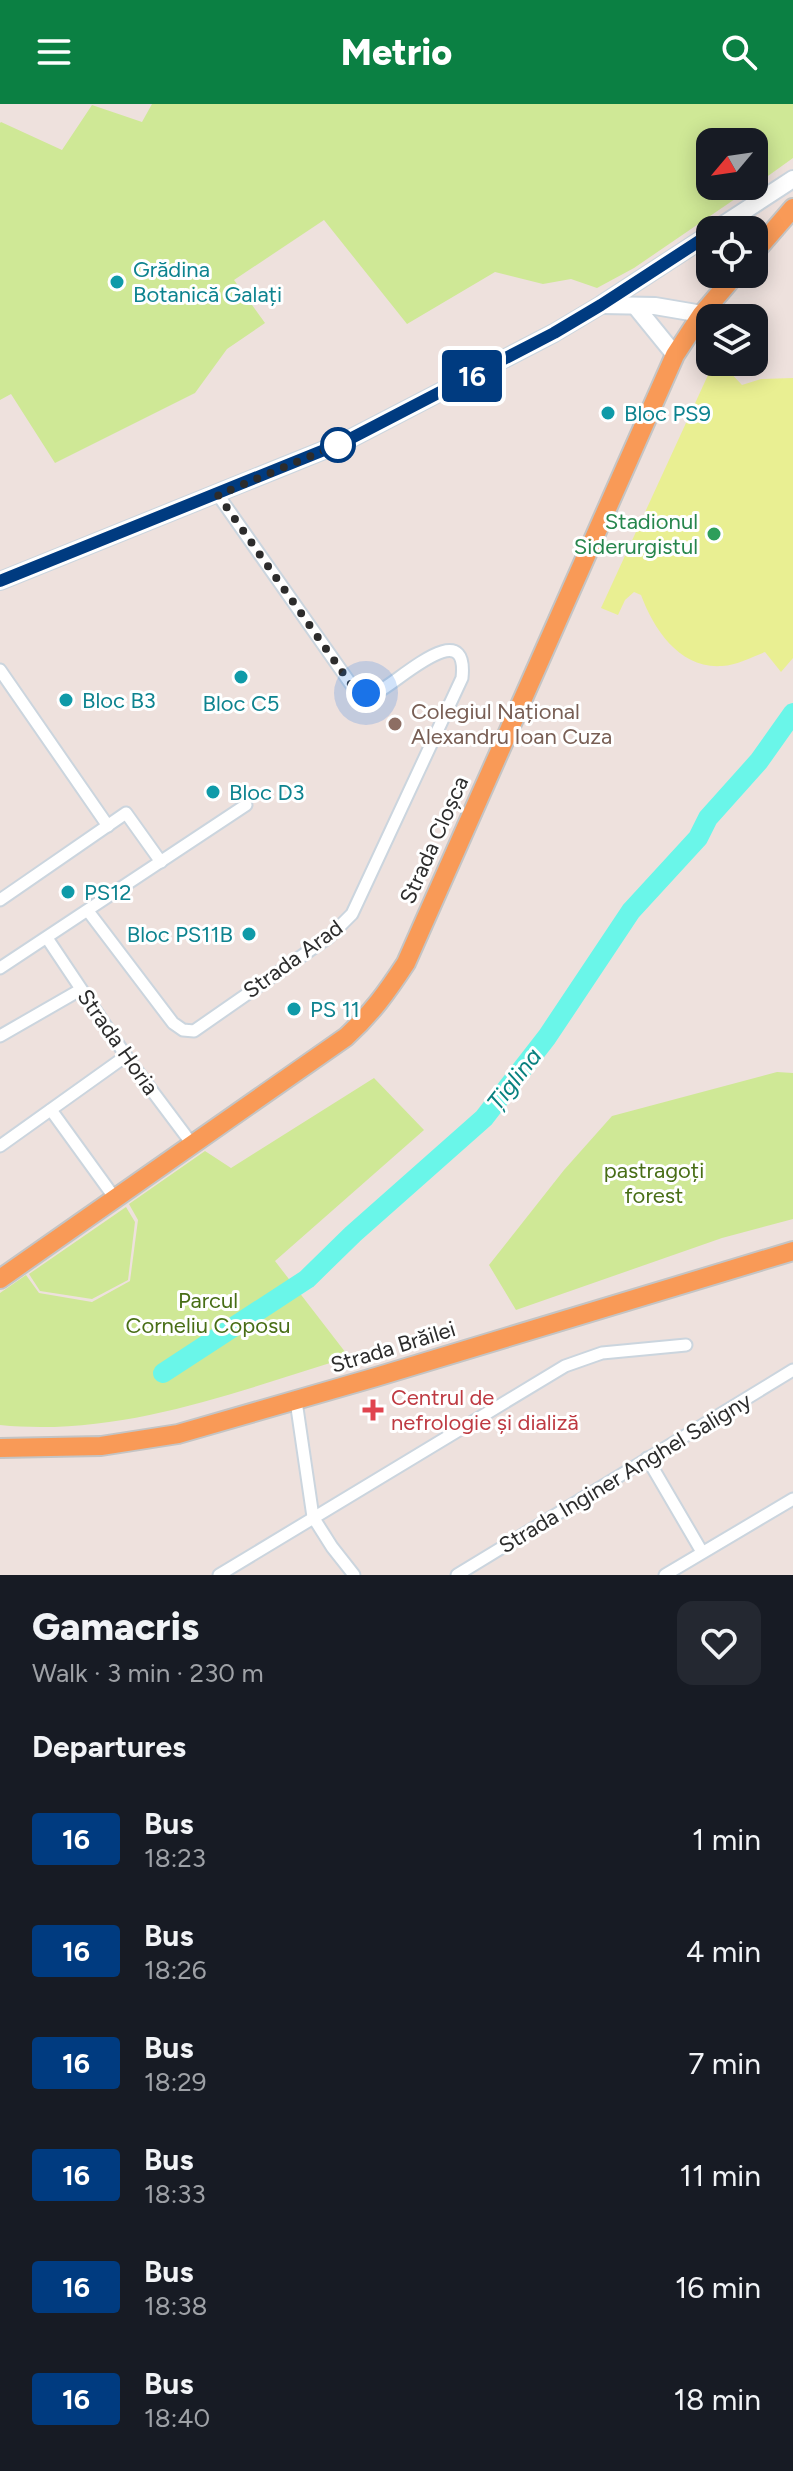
<!DOCTYPE html>
<html lang="en">
<head>
<meta charset="utf-8">
<style>
	:root { --surface:#171b24; --page:#242831; --text:#f1f3f6; --muted:#9ea1a6; --accent:#0b8043 }
	body { margin:0; font-family:Figtree,sans-serif; background:var(--page); color:var(--text); height:100vh; display:flex; flex-direction:column; font-size:30px; white-space:nowrap }
	* { box-sizing:border-box; margin:0 }
	p { font-size:26px; color:var(--muted) }
	.icon { flex:none; width:44px; height:44px; fill:none; stroke:currentColor; stroke-width:2; stroke-linecap:round; stroke-linejoin:round }
	.map { position:relative; height:1471px; overflow:hidden }
	.sheet { display:flex; flex-direction:column; background:var(--surface); flex:1 }
	.sheet>* { flex:none }
	.badge { padding:0 16px; border-radius:6px; font-size:28px; line-height:52px }
	.needle { width:52px; rotate:241deg }
	.tools { position:absolute; left:696px; top:24px; display:grid; gap:16px }
	.tools a { display:grid; place-items:center; width:72px; height:72px; border-radius:16px; background:var(--surface); box-shadow:0 4px 20px #0003; font-size:40px }
	.you { position:absolute; width:40px; height:40px; margin:-20px; border:6px solid #fff; border-radius:50%; background:#1a73e8; box-shadow:0 0 0 12px #1a73e833 }
	.map>.badge { position:absolute; translate:-50% -50%; box-shadow:0 0 0 4px #fff }
	h2 { padding:0 32px; font-size:30px; line-height:72px }
	.round { display:grid; place-items:center; flex:none; width:84px; height:84px; border-radius:16px; background:var(--page) }
	.head { display:flex; align-items:center; justify-content:space-between; height:136px; padding:0 32px }
	h1 { font-size:38px; font-weight:800; line-height:60px }
	ul { padding:0; list-style:none }
	li { display:flex; align-items:center; gap:24px; height:112px; padding:0 32px }
	li div { flex:1 }
	li b { display:block; font-size:30px }
	li em { font-style:normal }
	li .badge { min-width:88px; font-weight:700; text-align:center }
	header { display:flex; justify-content:space-between; align-items:center; height:104px; padding:0 32px; background:var(--accent); color:#fff; font-size:36px; font-weight:800 }
	.map>svg:first-child { display:block }
	.green { fill:#cfe896 }
	.pitch { fill:#e9ef92 }
	.lines { fill:none; stroke-linecap:round; stroke-linejoin:round }
	.river { stroke:#6af6e9; stroke-width:20 }
	.street-casing { stroke:#cbd5de; stroke-width:15 }
	.secondary-casing { stroke:#cbd5de; stroke-width:20 }
	.primary-casing { stroke:#c4c4c4; stroke-width:22 }
	.street { stroke:#fff; stroke-width:11 }
	.secondary { stroke:#fff; stroke-width:16 }
	.primary { stroke:#f99a57; stroke-width:18 }
	.line-casing { stroke:#fff; stroke-width:18 }
	.line { stroke:#003b80; stroke-width:12 }
	.walk { stroke:#2c2c2c; stroke-width:8; stroke-dasharray:0 14.4 }
	.culture-dot { fill:#0f9aa8; stroke:#fff; stroke-width:3 }
	.stop-dot { fill:#fff; stroke:#003b80; stroke-width:4 }
	.leisure-dot { fill:#2e9e5b; stroke:#fff; stroke-width:3 }
	.education-dot { fill:#8d6e63; stroke:#fff; stroke-width:3 }
	.health-dot { fill:#e0444e; stroke:#fff; stroke-width:3 }
	.labels { text-anchor:middle; dominant-baseline:central; stroke-width:6; stroke-linejoin:round; paint-order:stroke }
	.culture-label { font-size:22px; fill:#0d838f; stroke:#fff; text-anchor:start }
	.leisure-label { font-size:22px; fill:#27864d; stroke:#fff; text-anchor:end }
	.education-label { font-size:22px; fill:#785e54; stroke:#fff; text-anchor:start }
	.street-label { font-size:22px; fill:#2c2c2c; stroke:#fff }
	.park-label { font-size:22px; fill:#486e16; stroke:#fff }
	.health-label { font-size:22px; fill:#be3a42; stroke:#fff; text-anchor:start }
	.water-label { font-size:24px; font-style:italic; fill:#08817f; stroke:#fff }
</style>
</head>
<body>
<header><svg class="icon" aria-label="menu" viewBox="0 0 24 24"><path d="M4 6h16M4 12h16M4 18h16"/></svg>Metrio<svg class="icon" aria-label="search" viewBox="0 0 24 24"><circle cx="10" cy="10" r="6"/><path d="M15 15l6 6"/></svg></header>
<div class="map">
<svg width="793" height="1471" viewBox="0 0 793 1471">
	<rect width="100%" height="100%" fill="#eee1dd"/>
	<!-- green -->
	<g class="green">
		<polygon points="152,0 793,0 793,54 754,82 754,38 710,38 710,82 754,82 634,164 597,184 571,175 543,180 495,168 407,220 324,116 234,176 265,219 227,245 195,289 55,359 11,290 0,296 0,19 1,18 62,46 92,1 142,18"/>
		<polygon points="777,968 793,969 793,1115 722,1134 516,1206 489,1161 564,1066 612,1012"/>
		<path d="M 374,974 L 424,1026 L 275,1157 L 349,1253 C 235,1288 121,1333 0,1321 L 0,1189 L 26,1171 L 39,1189 L 92,1198 L 130,1177 L 138,1116 L 129,1100 L 205,1047 L 231,1064 Z"/>
		<polygon points="126,1103 135,1118 128,1176 92,1195 40,1187 29,1170"/>
	</g>
	<!-- pitch -->
	<path class="pitch" d="M 714,258 L 724,262 L 742,281 L 761,275 L 793,274 L 793,554 L 781,568 L 765,548 C 752,553 737,561 722,562 C 680,565 654,526 641,491 L 634,488 L 625,496 L 618,511 L 601,504 Z"/>
	<g class="lines">
		<!-- river -->
		<polyline class="river" points="163,1269 307,1175 353,1130 484,1014 547,933 631,807 698,734 708,714 759,657 793,609"/>
		<defs>
			<g id="street">
				<polyline points="0,566 108,722"/>
				<polyline points="0,796 126,709 161,758"/>
				<path d="M 88,807 L 173,919 L 183,926 L 194,927 L 329,833 L 352,810 L 462,574 C 469,509 397,579 379,587 C 371,591 363,588 355,586 L 218,391"/>
				<polyline points="47,834 126,952 192,1040"/>
				<polyline points="0,864 246,701"/>
				<polyline points="0,932 80,886"/>
				<polyline points="51,1006 114,1093"/>
				<polyline points="0,1042 126,952"/>
				<polyline points="296,1297 313,1413 332,1443 354,1471"/>
				<polyline points="647,1354 702,1448"/>
				<polyline points="219,1471 565,1262 602,1249 686,1241"/>
				<polyline points="457,1471 793,1266"/>
				<polyline points="665,1471 793,1395"/>
			</g>
			<g id="secondary">
				<polyline points="715,126 793,75"/>
				<polyline points="602,201 655,202 702,210"/>
				<polyline points="636,203 675,251"/>
				<polyline points="0,477 344,338 554,229 601,201 710,130"/>
			</g>
			<g id="primary">
				<polyline points="754,149 793,104"/>
				<path d="M 0,1175 L 346,933 C 372,909 387,888 406,859 L 675,251 L 702,210 L 736,170"/>
				<polyline points="0,1344 101,1342 178,1330 376,1273 793,1147"/>
			</g>
		</defs>
		<!-- street casing -->
		<use href="#street" class="street-casing"/>
		<!-- secondary casing -->
		<use href="#secondary" class="secondary-casing"/>
		<!-- primary casing -->
		<use href="#primary" class="primary-casing"/>
		<!-- street -->
		<use href="#street" class="street"/>
		<!-- secondary -->
		<use href="#secondary" class="secondary"/>
		<!-- primary -->
		<use href="#primary" class="primary"/>
	</g>
	<g class="lines">
		<defs>
			<polyline id="line" points="0,477 344,338 554,229 601,201 710,130"/>
		</defs>
		<!-- line casing -->
		<use href="#line" class="line-casing"/>
		<!-- line -->
		<use href="#line" class="line"/>
		<!-- walk -->
		<polyline class="walk" points="338,341 344,338 218,391 355,586 366,589"/>
	</g>
	<!-- markers -->
	<g class="culture-dot">
		<circle cx="117" cy="178" r="8"/>
		<circle cx="608" cy="309" r="8"/>
		<circle cx="241" cy="573" r="8"/>
		<circle cx="66" cy="596" r="8"/>
		<circle cx="213" cy="688" r="8"/>
		<circle cx="68" cy="788" r="8"/>
		<circle cx="249" cy="830" r="8"/>
		<circle cx="294" cy="905" r="8"/>
	</g>
	<circle class="stop-dot" cx="338" cy="341" r="16"/>
	<circle class="leisure-dot" cx="714" cy="430" r="8"/>
	<circle class="education-dot" cx="395" cy="620" r="8"/>
	<path class="health-dot" d="M369 1294h8v8h8v8h-8v8h-8v-8h-8v-8h8z"/>
	<g class="labels">
		<!-- culture labels -->
		<g class="culture-label">
			<text x="133" y="165">Grădina<tspan x="133" dy="25">Botanică Galați</tspan></text>
			<text x="624" y="309">Bloc PS9</text>
			<text x="82" y="596">Bloc B3</text>
			<text x="241" y="599" text-anchor="middle">Bloc C5</text>
			<text x="229" y="688">Bloc D3</text>
			<text x="84" y="788">PS12</text>
			<text x="233" y="830" text-anchor="end">Bloc PS11B</text>
			<text x="310" y="905">PS 11</text>
		</g>
		<!-- leisure labels -->
		<g class="leisure-label">
			<text x="698" y="417">Stadionul<tspan x="698" dy="25">Siderurgistul</tspan></text>
		</g>
		<!-- education labels -->
		<g class="education-label">
			<text x="411" y="607">Colegiul Național<tspan x="411" dy="25">Alexandru Ioan Cuza</tspan></text>
		</g>
		<!-- street labels -->
		<g class="street-label">
			<text transform="translate(434 736) rotate(-66)">Strada Cloșca</text>
			<text transform="translate(293 855) rotate(-36)">Strada Arad</text>
			<text transform="translate(118 938) rotate(55)">Strada Horia</text>
			<text transform="translate(393 1243) rotate(-17)">Strada Brăilei</text>
			<text transform="translate(625 1369) rotate(-31)">Strada Inginer Anghel Saligny</text>
		</g>
		<!-- park labels -->
		<g class="park-label">
			<text x="654" y="1066">pastragoți<tspan x="654" dy="25">forest</tspan></text>
			<text x="208" y="1196">Parcul<tspan x="208" dy="25">Corneliu Coposu</tspan></text>
		</g>
		<!-- health labels -->
		<g class="health-label">
			<text x="391" y="1293">Centrul de<tspan x="391" dy="25">nefrologie și dializă</tspan></text>
		</g>
		<!-- water labels -->
		<g class="water-label">
			<text transform="translate(514 975) rotate(-52)">Țiglina</text>
		</g>
	</g>
</svg>
<div class="tools">
<a><svg class="needle" viewBox="-14 -14 28 28"><path d="M0-13l5 13h-10z" fill="#e53935"/><path d="M0 13l5-13h-10z" fill="#9ea1a6"/></svg></a>
<a><svg class="icon" aria-label="locate" viewBox="0 0 24 24"><circle cx="12" cy="12" r="6"/><path d="M12 2v4M12 18v4M2 12h4M18 12h4"/></svg></a>
<a><svg class="icon" aria-label="layers" viewBox="0 0 24 24"><path d="M12 4l9 5-9 5-9-5zM3 14l9 5 9-5"/></svg></a>
</div>
<div class="you" style="left:366px;top:589px"></div>
<b class="badge" style="left:472px;top:272px;background:#003b80;color:#fff">16</b>
</div>
<section class="sheet">
<div class="head"><div><h1>Gamacris</h1><p>Walk · 3 min · 230 m</p></div><a class="round"><svg class="icon" aria-label="heart" viewBox="0 0 24 24"><path d="M12 20l-8-8c-3-5 5-10 8-4 3-6 11-1 8 4z"/></svg></a></div>
<h2>Departures</h2>
<ul>
<li><span class="badge" style="background:#003b80;color:#fff">16</span><div><b>Bus</b><p>18:23</p></div><em>1 min</em></li>
<li><span class="badge" style="background:#003b80;color:#fff">16</span><div><b>Bus</b><p>18:26</p></div><em>4 min</em></li>
<li><span class="badge" style="background:#003b80;color:#fff">16</span><div><b>Bus</b><p>18:29</p></div><em>7 min</em></li>
<li><span class="badge" style="background:#003b80;color:#fff">16</span><div><b>Bus</b><p>18:33</p></div><em>11 min</em></li>
<li><span class="badge" style="background:#003b80;color:#fff">16</span><div><b>Bus</b><p>18:38</p></div><em>16 min</em></li>
<li><span class="badge" style="background:#003b80;color:#fff">16</span><div><b>Bus</b><p>18:40</p></div><em>18 min</em></li>
</ul>
</section>
</body>
</html>
